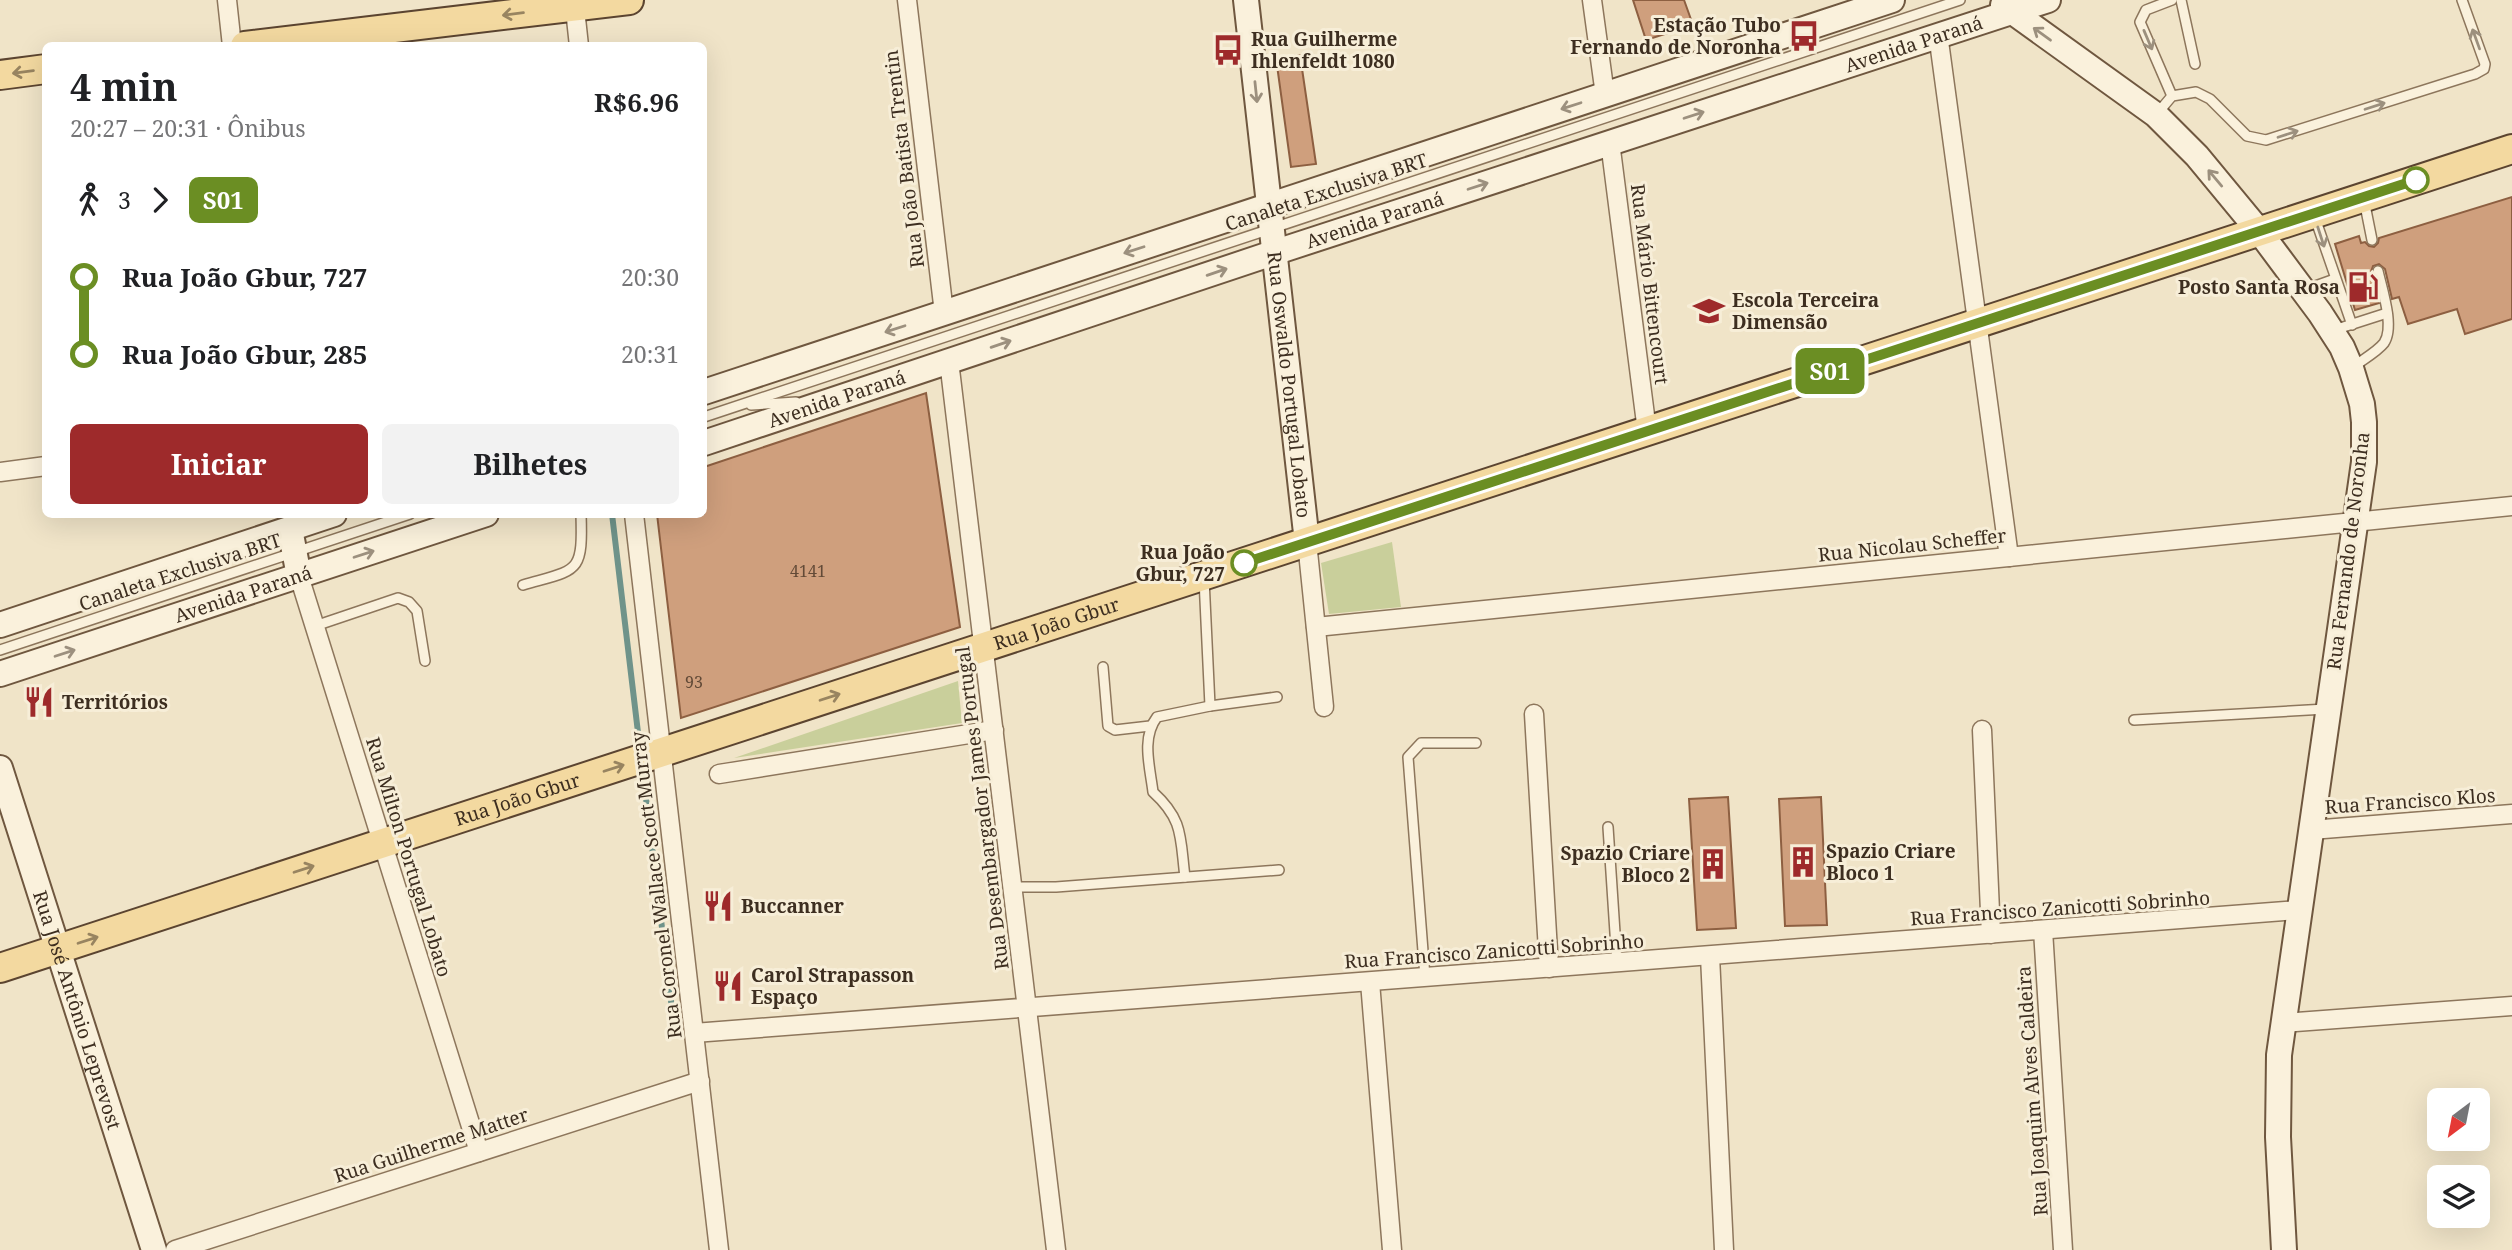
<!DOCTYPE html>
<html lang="pt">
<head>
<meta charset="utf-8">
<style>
	:root { --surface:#fff; --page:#f2f2f2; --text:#202124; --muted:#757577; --accent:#9e2a2b }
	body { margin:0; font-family:"Noto Serif",serif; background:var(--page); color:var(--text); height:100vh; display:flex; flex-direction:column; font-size:26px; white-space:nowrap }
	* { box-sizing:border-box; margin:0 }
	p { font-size:23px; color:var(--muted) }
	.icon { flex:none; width:38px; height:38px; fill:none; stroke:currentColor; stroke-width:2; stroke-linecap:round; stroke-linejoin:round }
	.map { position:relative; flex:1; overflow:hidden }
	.side { position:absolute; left:42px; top:42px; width:665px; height:476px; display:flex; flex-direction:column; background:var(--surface); border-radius:10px; box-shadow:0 7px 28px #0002 }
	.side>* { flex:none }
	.badge { padding:0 14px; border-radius:10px; font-size:24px; line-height:46px }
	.needle { width:46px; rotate:212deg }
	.tools { position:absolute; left:2427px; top:1088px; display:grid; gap:14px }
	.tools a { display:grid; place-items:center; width:63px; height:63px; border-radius:10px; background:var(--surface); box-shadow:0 7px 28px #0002; font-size:35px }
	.map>.badge { position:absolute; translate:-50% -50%; box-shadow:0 0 0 4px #fff }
	.legs { display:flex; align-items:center; gap:10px; height:77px; padding:0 28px; font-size:23px }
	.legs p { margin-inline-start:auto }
	.headline { display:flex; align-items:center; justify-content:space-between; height:119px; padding:0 28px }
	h1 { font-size:38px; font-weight:700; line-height:52px }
	.action { display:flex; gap:14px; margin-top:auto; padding:14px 28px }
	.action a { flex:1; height:80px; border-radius:10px; background:var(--accent); color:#fff; font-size:28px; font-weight:700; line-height:80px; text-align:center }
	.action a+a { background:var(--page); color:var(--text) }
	ul { padding:0 28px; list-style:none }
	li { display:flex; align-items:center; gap:24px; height:77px; font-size:26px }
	li i { display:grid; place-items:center; width:10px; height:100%; margin:0 9px; background:currentColor }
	li i::after { content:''; width:18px; height:18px; margin:-9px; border:5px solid; border-radius:50%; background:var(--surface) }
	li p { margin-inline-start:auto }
	li:first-child i { background:linear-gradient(#0000 50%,currentColor 0) }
	li:last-child i { background:linear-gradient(currentColor 50%,#0000 0) }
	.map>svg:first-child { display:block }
	.green { fill:#c9cf9b }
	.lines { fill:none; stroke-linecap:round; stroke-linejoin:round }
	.stream { stroke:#6f938a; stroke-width:6 }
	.building { fill:#cf9f7d; stroke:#8d5f41; stroke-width:2 }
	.lane-casing { stroke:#8d765c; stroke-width:12 }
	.street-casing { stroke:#8d765c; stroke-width:21 }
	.secondary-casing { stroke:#6f573f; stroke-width:28 }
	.primary-casing { stroke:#5b4430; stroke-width:32 }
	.lane { stroke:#faf1dc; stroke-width:9 }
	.street { stroke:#faf1dc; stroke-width:18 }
	.secondary { stroke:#faf1dc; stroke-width:24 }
	.primary { stroke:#f3d9a0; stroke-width:28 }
	.oneway { stroke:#988460 }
	.oneway2 { stroke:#9c907e }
	.line-1-casing { stroke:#fff; stroke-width:16 }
	.line-1 { stroke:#6b8e23; stroke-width:10 }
	.stop-1-dot { fill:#fff; stroke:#6b8e23; stroke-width:3.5 }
	.labels { text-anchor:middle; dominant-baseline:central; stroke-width:6; stroke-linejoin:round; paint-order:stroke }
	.number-label { font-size:16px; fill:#624a37 }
	.poi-label { font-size:19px; font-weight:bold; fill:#3d2e20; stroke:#f7eed8; text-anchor:start }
	.street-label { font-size:19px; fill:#3d2e20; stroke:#f7eed8 }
	.stop-label { font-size:19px; font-weight:bold; fill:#3d2e20; stroke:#f7eed8; text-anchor:end }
</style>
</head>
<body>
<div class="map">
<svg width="2512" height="1250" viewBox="0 0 2512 1250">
	<rect width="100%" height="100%" fill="#f0e4c8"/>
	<!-- green -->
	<g class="green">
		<polygon points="1392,542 1401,607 1329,614 1321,563"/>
		<polygon points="958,681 962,723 734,758"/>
	</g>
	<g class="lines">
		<!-- stream -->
		<g class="stream">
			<polyline points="612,514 639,741"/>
			<polyline points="646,798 673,1017"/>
		</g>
	</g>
	<!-- building -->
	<g class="building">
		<polygon points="1633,0 1684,0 1693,25 1646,40"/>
		<polygon points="1300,55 1316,164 1291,167 1276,58"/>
		<polygon points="2512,197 2512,319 2465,334 2457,309 2408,324 2399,297 2392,299 2385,269 2379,264 2373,266 2371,272 2379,303 2355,310 2335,244 2359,236 2361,243 2365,242 2369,246 2374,247 2378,243 2379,238"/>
		<polygon points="926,393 960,627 681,718 657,514 704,514 704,467"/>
		<polygon points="1728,797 1736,928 1697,930 1689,799"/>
		<polygon points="1821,797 1827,925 1785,926 1779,799"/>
	</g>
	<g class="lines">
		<defs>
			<g id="lane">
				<polyline points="2181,0 2195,64"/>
				<polyline points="2172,96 2140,22 2146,10 2172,0"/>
				<polyline points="2156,115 2172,96 2196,92 2210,99 2247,136 2266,140 2475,74 2484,69 2485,64 2462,0"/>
				<polyline points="2364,200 2372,240"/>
				<polyline points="2315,218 2352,325"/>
				<polyline points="2307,289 2335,279"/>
				<polyline points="2334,330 2387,313"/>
				<path d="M 2353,367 C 2362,360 2377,352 2384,343 C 2395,327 2382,289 2378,271"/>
				<polyline points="751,405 796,402"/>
				<polyline points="704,417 1960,0"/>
				<polyline points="1204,579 1210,706"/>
				<path d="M 523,585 C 578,569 583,575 581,514"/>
				<polyline points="315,626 398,598 409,602 417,611 425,661"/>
				<polyline points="0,650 410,514"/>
				<polyline points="1103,667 1108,726 1115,730 1150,726"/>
				<polyline points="2134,720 2326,709"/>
				<polyline points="1608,827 1617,963"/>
				<path d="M 1185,877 C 1180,838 1184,820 1153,792 C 1150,767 1141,738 1157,717 L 1210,706 L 1277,697"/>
				<polyline points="1013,887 1056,887 1279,870"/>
				<polyline points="1425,977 1408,757 1421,743 1476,743"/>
			</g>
			<g id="street">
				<polyline points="227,0 232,46"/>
				<polyline points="574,0 579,46"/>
				<polyline points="907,0 944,313"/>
				<polyline points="1592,0 1605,95"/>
				<polyline points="1938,34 2009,557"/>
				<polyline points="1610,142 1647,431"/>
				<polyline points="949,361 1056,1250"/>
				<polyline points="0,472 46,466"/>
				<polyline points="634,514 719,1250"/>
				<polyline points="1307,542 1324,707"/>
				<polyline points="299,576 479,1152"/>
				<polyline points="1316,627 2512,506"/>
				<polyline points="1534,714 1549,968"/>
				<polyline points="1982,730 1991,934"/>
				<polyline points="719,774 994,730"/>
				<polyline points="2311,830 2512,814"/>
				<polyline points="2043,930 2063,1250"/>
				<polyline points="1710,956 1724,1250"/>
				<polyline points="1370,982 1392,1250"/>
				<polyline points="2282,1023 2512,1006"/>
				<polyline points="694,1033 2298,910"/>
				<polyline points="175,1250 700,1081"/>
			</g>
			<g id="secondary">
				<path id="s1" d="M 1246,0 L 1307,542"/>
				<polyline points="2003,5 2156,115 2197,156 2259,231 2320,313 2342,347 2351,368 2362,404 2364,422 2364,462 2279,1055 2278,1137 2284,1250"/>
				<polyline points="704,392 1892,0"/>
				<path id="s2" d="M 704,443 L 1273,253 L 2048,0"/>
				<polyline points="290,529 299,576"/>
				<polyline points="0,625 334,514"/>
				<path id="s3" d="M 0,674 L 486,514"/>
				<path id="s4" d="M 0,768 L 154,1250"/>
			</g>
			<g id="primary">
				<polyline points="245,46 629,0"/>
				<polyline points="0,75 46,69"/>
				<path id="s5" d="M 0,968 L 2512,149"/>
			</g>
		</defs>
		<!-- lane casing -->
		<use href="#lane" class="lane-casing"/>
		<!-- street casing -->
		<use href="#street" class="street-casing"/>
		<!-- secondary casing -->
		<use href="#secondary" class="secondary-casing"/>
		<!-- primary casing -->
		<use href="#primary" class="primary-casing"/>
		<!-- lane -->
		<use href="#lane" class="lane"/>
		<!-- street -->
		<use href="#street" class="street"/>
		<!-- secondary -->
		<use href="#secondary" class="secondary"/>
		<!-- primary -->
		<use href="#primary" class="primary"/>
	</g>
	<!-- one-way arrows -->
	<defs><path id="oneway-shaft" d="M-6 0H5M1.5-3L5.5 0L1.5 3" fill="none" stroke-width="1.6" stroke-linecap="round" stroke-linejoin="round" transform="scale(1.75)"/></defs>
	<g class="oneway">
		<use href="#oneway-shaft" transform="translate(513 14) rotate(173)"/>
		<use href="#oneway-shaft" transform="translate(23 72) rotate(173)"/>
		<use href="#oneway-shaft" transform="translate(830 697) rotate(-18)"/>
		<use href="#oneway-shaft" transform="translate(614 768) rotate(-18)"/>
		<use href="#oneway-shaft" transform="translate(304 869) rotate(-18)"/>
		<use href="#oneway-shaft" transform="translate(88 940) rotate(-18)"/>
	</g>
	<g class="oneway2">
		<use href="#oneway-shaft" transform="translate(2042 34) rotate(-144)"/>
		<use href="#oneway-shaft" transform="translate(2476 39) rotate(-110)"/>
		<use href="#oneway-shaft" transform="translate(2148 40) rotate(67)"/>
		<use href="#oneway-shaft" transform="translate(1256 92) rotate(84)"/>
		<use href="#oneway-shaft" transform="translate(1571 106) rotate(162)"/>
		<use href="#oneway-shaft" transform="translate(2375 106) rotate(-18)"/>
		<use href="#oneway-shaft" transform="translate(1694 115) rotate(-18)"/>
		<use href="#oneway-shaft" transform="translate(2288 134) rotate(-18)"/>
		<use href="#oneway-shaft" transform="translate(2215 178) rotate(-130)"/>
		<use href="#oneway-shaft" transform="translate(1478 186) rotate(-18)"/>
		<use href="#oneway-shaft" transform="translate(2321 237) rotate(72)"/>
		<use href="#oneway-shaft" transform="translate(1134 250) rotate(162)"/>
		<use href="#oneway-shaft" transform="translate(1217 272) rotate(-19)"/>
		<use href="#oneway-shaft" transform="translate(895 329) rotate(162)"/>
		<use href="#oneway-shaft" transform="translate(1001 344) rotate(-19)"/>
		<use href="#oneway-shaft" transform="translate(364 554) rotate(-18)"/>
		<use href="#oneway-shaft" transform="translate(65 653) rotate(-18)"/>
	</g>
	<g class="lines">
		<defs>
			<polyline id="line-1" points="1244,563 2416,180"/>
		</defs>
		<!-- line-1 casing -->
		<use href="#line-1" class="line-1-casing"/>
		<!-- line-1 -->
		<use href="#line-1" class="line-1"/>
	</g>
	<!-- icons -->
	<defs>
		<symbol id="bus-bare" viewBox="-9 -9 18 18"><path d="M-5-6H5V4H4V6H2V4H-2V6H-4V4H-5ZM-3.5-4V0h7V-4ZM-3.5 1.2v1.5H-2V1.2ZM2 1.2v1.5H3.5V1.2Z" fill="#9e2a2b" stroke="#f7eed8" stroke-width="2.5" paint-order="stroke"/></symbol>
		<symbol id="fuel-bare" viewBox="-9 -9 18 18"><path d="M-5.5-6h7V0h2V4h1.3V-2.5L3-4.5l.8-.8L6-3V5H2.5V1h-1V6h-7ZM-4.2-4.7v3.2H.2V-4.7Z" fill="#9e2a2b" stroke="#f7eed8" stroke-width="2.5" paint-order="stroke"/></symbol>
		<symbol id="school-bare" viewBox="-9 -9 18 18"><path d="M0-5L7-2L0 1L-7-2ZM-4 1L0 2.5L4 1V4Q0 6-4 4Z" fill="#9e2a2b" stroke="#f7eed8" stroke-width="2.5" paint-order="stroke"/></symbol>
		<symbol id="restaurant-bare" viewBox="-9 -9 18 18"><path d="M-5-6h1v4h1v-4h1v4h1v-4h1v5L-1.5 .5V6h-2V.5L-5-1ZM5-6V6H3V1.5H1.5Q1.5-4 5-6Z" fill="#9e2a2b" stroke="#f7eed8" stroke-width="2.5" paint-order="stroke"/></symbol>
		<symbol id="building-bare" viewBox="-9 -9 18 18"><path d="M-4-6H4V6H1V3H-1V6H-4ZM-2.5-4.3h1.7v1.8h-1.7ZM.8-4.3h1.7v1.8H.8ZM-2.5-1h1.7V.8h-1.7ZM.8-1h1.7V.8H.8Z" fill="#9e2a2b" stroke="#f7eed8" stroke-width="2.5" paint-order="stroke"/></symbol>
	</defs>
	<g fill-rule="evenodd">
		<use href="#bus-bare" x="1782" y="14" width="44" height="44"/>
		<use href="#bus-bare" x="1206" y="28" width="44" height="44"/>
		<use href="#fuel-bare" x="2341" y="265" width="44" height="44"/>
		<use href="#school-bare" x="1687" y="289" width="44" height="44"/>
		<use href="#restaurant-bare" x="17" y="680" width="44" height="44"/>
		<use href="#building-bare" x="1781" y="840" width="44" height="44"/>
		<use href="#building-bare" x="1691" y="842" width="44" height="44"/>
		<use href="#restaurant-bare" x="696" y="884" width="44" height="44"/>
		<use href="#restaurant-bare" x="706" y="964" width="44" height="44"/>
	</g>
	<!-- markers -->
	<g class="stop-1-dot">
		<circle cx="2416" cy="180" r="12"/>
		<circle cx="1244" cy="563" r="12"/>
	</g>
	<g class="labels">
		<!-- number labels -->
		<g class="number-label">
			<text x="808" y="571">4141</text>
			<text x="694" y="682">93</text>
		</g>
		<!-- poi labels -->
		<g class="poi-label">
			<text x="1781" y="25" text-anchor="end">Estação Tubo<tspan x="1781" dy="22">Fernando de Noronha</tspan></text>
			<text x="1251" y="39">Rua Guilherme<tspan x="1251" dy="22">Ihlenfeldt 1080</tspan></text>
			<text x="2340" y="287" text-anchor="end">Posto Santa Rosa</text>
			<text x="1732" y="300">Escola Terceira<tspan x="1732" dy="22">Dimensão</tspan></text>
			<text x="62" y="702">Territórios</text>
			<text x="1826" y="851">Spazio Criare<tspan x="1826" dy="22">Bloco 1</tspan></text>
			<text x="1690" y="853" text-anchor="end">Spazio Criare<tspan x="1690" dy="22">Bloco 2</tspan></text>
			<text x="741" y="906">Buccanner</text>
			<text x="751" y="975">Carol Strapasson<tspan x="751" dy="22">Espaço</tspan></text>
		</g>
		<!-- street labels -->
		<g class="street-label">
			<text stroke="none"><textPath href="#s2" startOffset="1274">Avenida Paraná</textPath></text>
			<text transform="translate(904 159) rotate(-97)">Rua João Batista Trentin</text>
			<text transform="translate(1326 192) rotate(-18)">Canaleta Exclusiva BRT</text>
			<text stroke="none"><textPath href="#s2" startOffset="707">Avenida Paraná</textPath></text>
			<text transform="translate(1650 284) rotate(83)">Rua Mário Bittencourt</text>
			<text stroke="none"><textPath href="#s1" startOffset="387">Rua Oswaldo Portugal Lobato</textPath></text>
			<text stroke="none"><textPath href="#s2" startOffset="140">Avenida Paraná</textPath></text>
			<text transform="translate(1912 545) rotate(-6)">Rua Nicolau Scheffer</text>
			<text transform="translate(2348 551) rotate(-83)">Rua Fernando de Noronha</text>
			<text transform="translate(180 572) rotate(-18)">Canaleta Exclusiva BRT</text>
			<text stroke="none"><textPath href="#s3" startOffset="256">Avenida Paraná</textPath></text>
			<text stroke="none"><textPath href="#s5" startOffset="1111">Rua João Gbur</textPath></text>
			<text stroke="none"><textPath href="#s5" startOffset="544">Rua João Gbur</textPath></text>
			<text transform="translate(2410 801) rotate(-4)">Rua Francisco Klos</text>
			<text transform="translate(982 808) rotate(-97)">Rua Desembargador James Portugal</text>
			<text transform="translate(409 857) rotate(73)">Rua Milton Portugal Lobato</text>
			<text transform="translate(656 885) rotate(-97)">Rua Coronel Wallace Scott Murray</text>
			<text transform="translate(2060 908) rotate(-4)">Rua Francisco Zanicotti Sobrinho</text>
			<text transform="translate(1494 951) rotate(-4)">Rua Francisco Zanicotti Sobrinho</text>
			<text stroke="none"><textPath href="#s4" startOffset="254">Rua José Antônio Leprevost</textPath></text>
			<text transform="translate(2032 1091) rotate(-94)">Rua Joaquim Alves Caldeira</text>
			<text transform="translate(431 1145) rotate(-18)">Rua Guilherme Matter</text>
		</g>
		<!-- stop labels -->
		<g class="stop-label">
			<text x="1225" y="552">Rua João<tspan x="1225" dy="22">Gbur, 727</tspan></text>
		</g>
	</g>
</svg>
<div class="tools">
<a><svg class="needle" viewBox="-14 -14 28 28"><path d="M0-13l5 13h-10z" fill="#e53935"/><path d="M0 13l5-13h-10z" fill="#757577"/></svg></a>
<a><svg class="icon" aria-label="layers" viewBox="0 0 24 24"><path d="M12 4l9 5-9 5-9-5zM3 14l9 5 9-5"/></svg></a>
</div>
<b class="badge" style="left:1830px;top:371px;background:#6b8e23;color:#fff">S01</b>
<section class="side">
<div class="headline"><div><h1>4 min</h1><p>20:27 – 20:31 · Ônibus</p></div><b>R$6.96</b></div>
<div class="legs"><svg class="icon" aria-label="walk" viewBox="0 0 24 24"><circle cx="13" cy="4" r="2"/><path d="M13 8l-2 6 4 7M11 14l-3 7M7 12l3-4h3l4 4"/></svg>3<svg class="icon" aria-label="forward" viewBox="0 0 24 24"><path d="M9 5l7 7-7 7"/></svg><b class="badge" style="background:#6b8e23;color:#fff">S01</b></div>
<ul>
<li><i style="color:#6b8e23"></i><b>Rua João Gbur, 727</b><p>20:30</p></li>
<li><i style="color:#6b8e23"></i><b>Rua João Gbur, 285</b><p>20:31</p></li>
</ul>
<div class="action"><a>Iniciar</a><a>Bilhetes</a></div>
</section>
</div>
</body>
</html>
